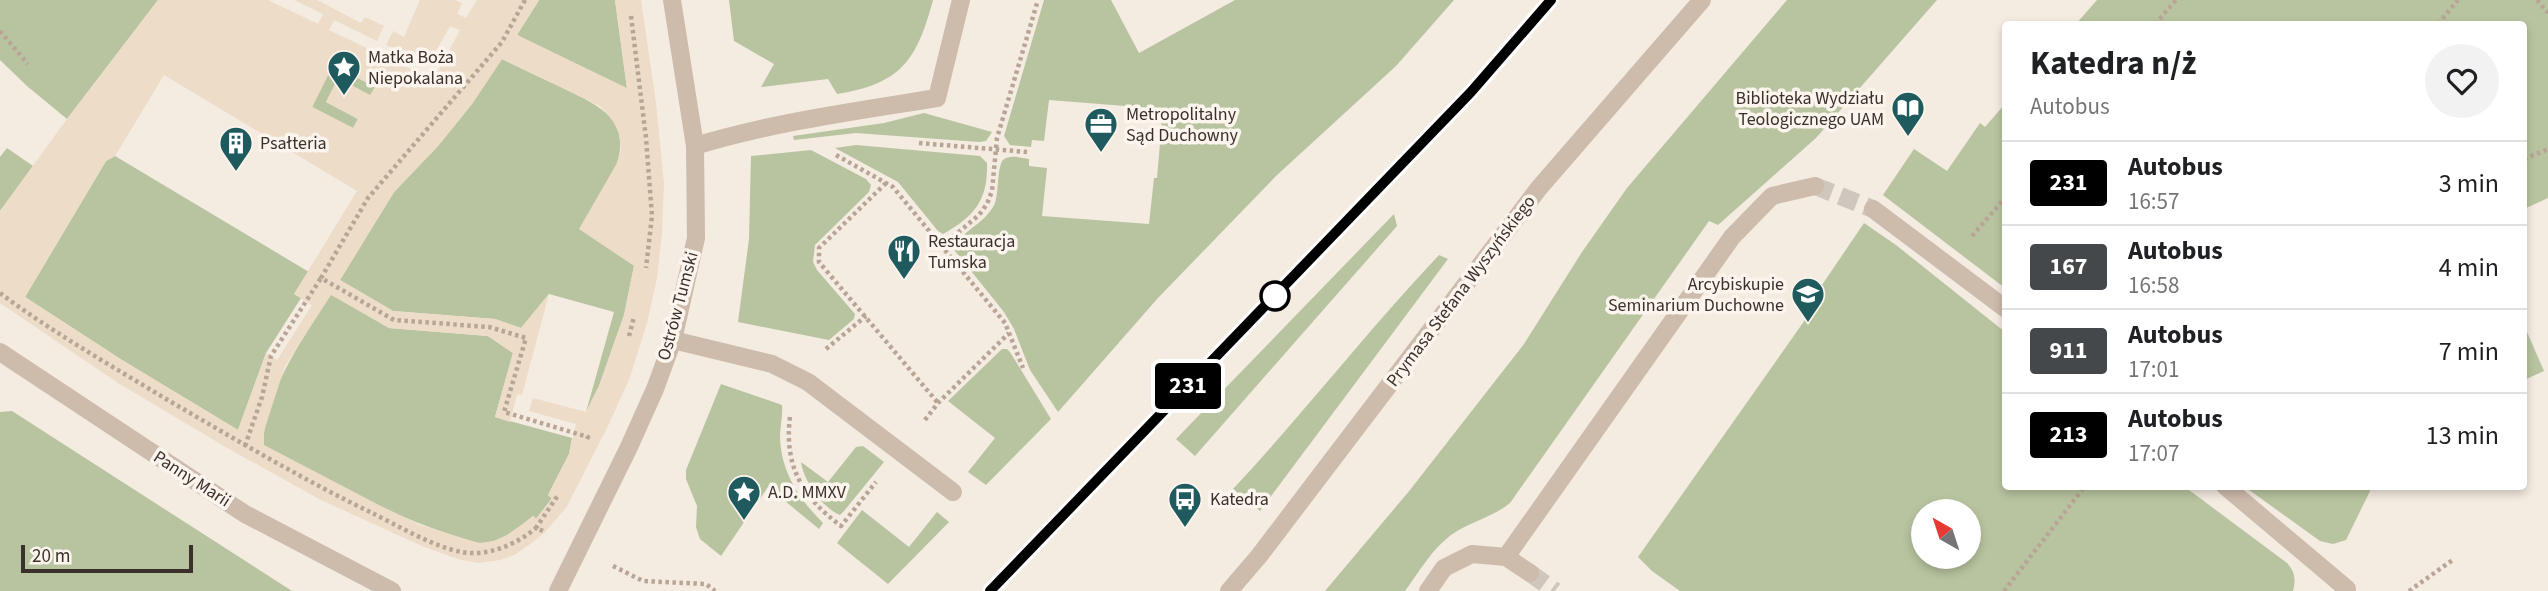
<!DOCTYPE html>
<html lang="pl">
<head>
<meta charset="utf-8">
<style>
	:root { --surface:#fff; --page:#f2f2f2; --text:#202124; --muted:#757577; --line:#e0e0e0 }
	body { margin:0; font-family:"Source Sans 3",sans-serif; background:var(--page); color:var(--text); height:100vh; display:flex; flex-direction:column; font-size:26px; white-space:nowrap }
	* { box-sizing:border-box; margin:0 }
	p { font-size:23px; color:var(--muted) }
	.icon { flex:none; width:38px; height:38px; fill:none; stroke:currentColor; stroke-width:2; stroke-linecap:round; stroke-linejoin:round }
	.map { position:relative; flex:1; overflow:hidden }
	.details { position:absolute; left:2002px; top:21px; width:525px; height:469px; display:flex; flex-direction:column; background:var(--surface); border-radius:7px; box-shadow:0 4px 10px #0003 }
	.details>* { flex:none }
	.badge { padding:0 14px; border-radius:5px; font-size:24px; line-height:46px }
	.needle { width:46px; rotate:321deg }
	.fabs { position:absolute; left:1911px; top:499px; display:grid; gap:14px }
	.fabs a { display:grid; place-items:center; width:70px; height:70px; border-radius:50%; background:var(--surface); box-shadow:0 4px 10px #0003; font-size:35px }
	.scale { position:absolute; left:21px; bottom:18px; width:172px; box-sizing:border-box; padding-left:7px; border:4px solid #3b302b; border-top:0; font-size:19px; line-height:24px; white-space:nowrap; color:#3b302b; -webkit-text-stroke:5px #fbf5ee; paint-order:stroke }
	.map>.badge { position:absolute; translate:-50% -50%; box-shadow:0 0 0 4px #fff }
	.round { display:grid; place-items:center; flex:none; width:74px; height:74px; border-radius:37px; background:var(--page) }
	.summary { display:flex; align-items:center; justify-content:space-between; height:119px; padding:0 28px }
	h1 { font-size:33px; font-weight:700; line-height:52px }
	ul { padding:0; list-style:none }
	li { display:flex; align-items:center; gap:21px; height:84px; padding:0 28px; border-top:2px solid var(--line) }
	li div { flex:1 }
	li b { display:block; font-size:26px }
	li em { font-style:normal }
	li .badge { min-width:77px; font-weight:700; text-align:center }
	.map>svg:first-child { display:block }
	.green { fill:#b8c4a0; fill-rule:evenodd }
	.plaza { fill:#ecdcc8; fill-rule:evenodd }
	.lines { fill:none; stroke-linecap:round; stroke-linejoin:round }
	.minor-tunnel { stroke:#cfc6bd; stroke-width:18; stroke-dasharray:18 9; stroke-linecap:butt }
	.path { stroke:#b9a596; stroke-width:4.5; stroke-dasharray:3.5 3.5; stroke-linecap:butt }
	.minor { stroke:#cdbbac; stroke-width:18 }
	.line-casing { stroke:#fff; stroke-width:16 }
	.line { stroke:#000; stroke-width:10 }
	.stop-dot { fill:#fff; stroke:#000; stroke-width:3.5 }
	.labels { text-anchor:middle; dominant-baseline:central; stroke-width:7; stroke-linejoin:round; paint-order:stroke }
	.poi-label { font-size:18px; fill:#3b302b; stroke:#fbf5ee; text-anchor:start }
	.street-label { font-size:18px; fill:#3b302b; stroke:#fbf5ee }
</style>
</head>
<body>
<div class="map">
<svg width="2548" height="591" viewBox="0 0 2548 591">
	<rect width="100%" height="100%" fill="#f4ebe1"/>
	<!-- green -->
	<g class="green">
		<polygon points="0,0 158,0 67,119 27,86 0,60"/>
		<polygon points="539,0 615,0 627,89 517,35"/>
		<path d="M 729,0 L 933,0 C 917,60 901,84 837,94 L 828,79 L 761,87 L 774,64 L 734,41 Z"/>
		<path d="M 1044,0 L 1111,0 L 1139,53 L 1235,0 L 1454,0 L 1396,66 L 1276,176 L 1158,298 L 1058,412 L 1030,370 L 1014,329 L 1004,312 L 955,251 L 954,246 C 965,229 987,222 995,203 C 999,192 997,167 1003,160 C 1009,154 1022,158 1029,159 L 1029,166 L 1047,168 L 1042,216 L 1149,224 L 1154,178 L 1157,178 L 1163,109 L 1049,100 L 1044,141 L 1032,140 L 1031,147 L 1010,145 L 1004,136 Z"/>
		<path d="M 1787,0 L 1937,0 L 1816,138 L 1718,225 L 1709,221 L 1510,503 C 1493,517 1469,522 1451,535 C 1432,549 1419,572 1405,591 L 1325,591 L 1410,490 L 1524,344 L 1582,252 L 1627,188 Z"/>
		<polygon points="2097,0 2548,0 2548,198 2524,209 2524,24 2076,24"/>
		<path d="M 502,59 C 522,69 542,78 563,88 C 597,105 631,118 617,163 L 634,266 L 624,315 L 599,386 L 586,412 L 614,312 L 549,294 L 521,328 L 495,319 L 393,311 L 340,280 L 394,192 L 438,146 L 472,104 Z"/>
		<polygon points="333,65 375,87 371,96 338,79 326,102 358,119 353,128 312,107"/>
		<polygon points="2005,104 2005,288 1883,195 1914,149 1947,171 1980,123 1985,127"/>
		<polygon points="924,113 992,132 986,141 979,142 856,133 794,140 793,136 884,123"/>
		<path d="M 856,145 L 980,156 L 987,163 C 988,200 975,216 943,234 L 938,231 L 898,182 L 835,148 Z"/>
		<polygon points="7,148 33,166 0,211 0,157"/>
		<polygon points="811,150 866,179 871,185 869,192 815,245 813,262 817,270 855,314 854,319 829,340 738,322 749,239 751,156"/>
		<polygon points="115,156 309,272 294,294 301,298 266,353 238,430 122,360 25,297 106,161"/>
		<polygon points="1394,214 1397,226 1195,456 1176,439"/>
		<path d="M 1864,223 L 1896,245 L 2005,332 L 2006,486 L 2185,487 L 2287,563 C 2295,572 2296,579 2293,591 L 1680,591 L 1652,571 L 1638,557 L 1819,300 L 1810,291 L 1817,282 L 1822,285 ZM 1923,511 L 1969,511 L 1969,556 L 1923,556 Z"/>
		<path d="M 1439,255 L 1448,259 L 1260,511 L 1233,489 C 1304,413 1368,330 1439,255 Z"/>
		<path d="M 331,294 L 389,328 L 488,336 L 513,353 L 495,417 L 572,438 L 569,454 L 548,495 L 552,498 L 536,519 L 533,516 C 518,528 502,542 482,543 C 470,543 457,537 446,533 C 382,512 323,476 263,445 C 266,389 302,340 331,294 Z"/>
		<polygon points="2524,325 2544,371 2524,380"/>
		<polygon points="1002,349 1007,349 1010,352 1051,419 986,485 968,472 995,438 948,401"/>
		<path d="M 721,384 L 782,405 C 783,415 780,427 780,437 C 781,472 799,499 823,523 L 819,529 L 768,487 L 721,556 L 700,539 L 696,527 L 697,506 L 686,479 L 686,470 Z"/>
		<polygon points="12,411 292,591 0,591 0,412"/>
		<path d="M 863,446 L 884,462 L 844,511 L 840,515 C 822,508 803,479 801,462 L 828,482 L 856,447 Z"/>
		<polygon points="2245,487 2372,487 2346,540 2333,544 2320,541"/>
		<polygon points="862,510 909,547 937,512 949,522 888,584 837,543"/>
	</g>
	<!-- plaza -->
	<path class="plaza" d="M 158,0 L 268,0 L 318,24 L 323,14 L 294,0 L 317,0 L 361,23 L 365,17 L 384,26 L 377,41 L 334,20 L 329,30 L 433,80 L 460,30 L 450,26 L 428,65 L 386,45 L 393,31 L 404,37 L 420,0 L 455,0 L 462,3 L 457,14 L 466,18 L 477,0 L 539,0 L 517,35 L 627,88 L 615,0 L 641,0 L 656,103 L 664,184 L 662,232 L 657,278 L 647,323 L 630,377 L 609,424 L 566,508 L 545,532 L 533,542 L 516,554 L 500,560 L 478,563 L 458,559 L 422,546 L 321,500 L 229,449 L 118,383 L 0,303 L 0,211 L 67,119 ZM 502,59 L 600,106 L 612,119 L 619,133 L 621,149 L 617,163 L 579,229 L 634,266 L 624,315 L 599,386 L 586,412 L 533,398 L 529,411 L 576,424 L 569,454 L 548,495 L 552,499 L 536,519 L 534,516 L 507,535 L 494,541 L 479,543 L 420,525 L 379,505 L 264,445 L 264,431 L 285,366 L 331,295 L 389,328 L 488,336 L 513,353 L 495,417 L 510,422 L 517,394 L 522,395 L 549,294 L 521,328 L 495,319 L 393,311 L 340,280 L 394,192 L 438,146 L 472,104 ZM 333,65 L 375,87 L 370,95 L 338,78 L 326,102 L 358,119 L 353,128 L 312,107 ZM 164,75 L 357,191 L 294,294 L 312,305 L 277,360 L 266,353 L 238,430 L 122,360 L 25,297 L 106,161 L 115,156 Z"/>
	<g class="lines">
		<!-- minor-tunnel -->
		<g class="minor-tunnel">
			<polyline points="1815,186 1873,209"/>
			<polyline points="1530,573 1555,591"/>
		</g>
		<!-- path -->
		<g class="path">
			<polyline points="525,0 502,42 368,198 321,278 394,320 489,327 526,338 504,412 588,437 586,441"/>
			<polyline points="2537,0 2548,13"/>
			<polyline points="631,16 646,138 652,216 646,268"/>
			<polyline points="2155,24 2176,0"/>
			<polyline points="2438,24 2458,0"/>
			<polyline points="0,31 28,64"/>
			<polyline points="919,143 1027,152"/>
			<polyline points="836,155 893,187 1005,323 1023,368"/>
			<polyline points="2524,159 2548,149"/>
			<polyline points="886,183 819,248 819,262 938,403"/>
			<polyline points="1972,236 2006,197"/>
			<polyline points="942,246 979,215 987,204 992,191 997,138 1038,0"/>
			<path d="M 0,293 C 52,332 110,365 166,399 C 233,438 300,478 370,512 C 397,525 433,547 462,552 C 488,557 517,544 536,528"/>
			<polyline points="629,336 634,317"/>
			<polyline points="826,349 866,316"/>
			<path d="M 790,417 C 784,466 802,497 841,526 L 876,482"/>
			<polyline points="925,420 938,403 1009,333"/>
			<polyline points="245,446 262,397 271,356 321,278"/>
			<polyline points="543,531 536,528 558,495"/>
			<polyline points="613,566 643,581 706,584 715,591"/>
			<polyline points="2004,591 2085,486"/>
			<polyline points="2409,591 2454,559"/>
		</g>
		<!-- minor -->
		<g class="minor">
			<path d="M 695,146 C 774,122 856,111 937,98 L 961,0"/>
			<polyline points="1873,209 2006,309"/>
			<polyline points="673,340 772,364 808,382 953,492"/>
			<polyline points="0,352 245,514 392,591"/>
			<polyline points="2225,486 2347,589"/>
			<polyline points="1506,557 1732,237 1772,196 1815,186"/>
			<polyline points="558,591 629,447 655,389 673,340 696,238 695,146 672,0"/>
			<polyline points="1229,591 1259,556 1539,188 1702,0"/>
			<polyline points="1428,591 1444,568 1472,554 1506,557 1530,573"/>
		</g>
	</g>
	<g class="lines">
		<defs>
			<polyline id="line" points="990,591 1471,92 1551,0"/>
		</defs>
		<!-- line casing -->
		<use href="#line" class="line-casing"/>
		<!-- line -->
		<use href="#line" class="line"/>
	</g>
	<!-- icons -->
	<defs>
		<symbol id="sight-pin" viewBox="-11 -11 22 30"><path d="M0 17L-7.5 6A9.5 9.5 0 1 1 7.5 6Z" fill="#1f5a5e" stroke="#fbf5ee"/><path d="M0-6L1.8-2.2L6-1.7L2.9 1.2L3.7 5.4L0 3.3L-3.7 5.4L-2.9 1.2L-6-1.7L-1.8-2.2Z" fill="#fff"/></symbol>
		<symbol id="library-pin" viewBox="-11 -11 22 30"><path d="M0 17L-7.5 6A9.5 9.5 0 1 1 7.5 6Z" fill="#1f5a5e" stroke="#fbf5ee"/><path d="M-6-4Q-3-5.5-.7-3.5V5Q-3 3-6 4ZM6-4Q3-5.5 .7-3.5V5Q3 3 6 4Z" fill="#fff"/></symbol>
		<symbol id="office-pin" viewBox="-11 -11 22 30"><path d="M0 17L-7.5 6A9.5 9.5 0 1 1 7.5 6Z" fill="#1f5a5e" stroke="#fbf5ee"/><path d="M-6-3h4V-5.5h4V-3h4V5H-6ZM-1-4.5V-3h2v-1.5ZM-6 0V1H6V0Z" fill="#fff"/></symbol>
		<symbol id="building-pin" viewBox="-11 -11 22 30"><path d="M0 17L-7.5 6A9.5 9.5 0 1 1 7.5 6Z" fill="#1f5a5e" stroke="#fbf5ee"/><path d="M-4-6H4V6H1V3H-1V6H-4ZM-2.5-4.3h1.7v1.8h-1.7ZM.8-4.3h1.7v1.8H.8ZM-2.5-1h1.7V.8h-1.7ZM.8-1h1.7V.8H.8Z" fill="#fff"/></symbol>
		<symbol id="restaurant-pin" viewBox="-11 -11 22 30"><path d="M0 17L-7.5 6A9.5 9.5 0 1 1 7.5 6Z" fill="#1f5a5e" stroke="#fbf5ee"/><path d="M-5-6h1v4h1v-4h1v4h1v-4h1v5L-1.5 .5V6h-2V.5L-5-1ZM5-6V6H3V1.5H1.5Q1.5-4 5-6Z" fill="#fff"/></symbol>
		<symbol id="university-pin" viewBox="-11 -11 22 30"><path d="M0 17L-7.5 6A9.5 9.5 0 1 1 7.5 6Z" fill="#1f5a5e" stroke="#fbf5ee"/><path d="M0-5L7-2L0 1L-7-2ZM-4 1L0 2.5L4 1V4Q0 6-4 4Z" fill="#fff"/></symbol>
		<symbol id="bus-pin" viewBox="-11 -11 22 30"><path d="M0 17L-7.5 6A9.5 9.5 0 1 1 7.5 6Z" fill="#1f5a5e" stroke="#fbf5ee"/><path d="M-5-6H5V4H4V6H2V4H-2V6H-4V4H-5ZM-3.5-4V0h7V-4ZM-3.5 1.2v1.5H-2V1.2ZM2 1.2v1.5H3.5V1.2Z" fill="#fff"/></symbol>
	</defs>
	<g fill-rule="evenodd">
		<use href="#sight-pin" x="325" y="48" width="38" height="52"/>
		<use href="#library-pin" x="1889" y="89" width="38" height="52"/>
		<use href="#office-pin" x="1082" y="105" width="38" height="52"/>
		<use href="#building-pin" x="217" y="124" width="38" height="52"/>
		<use href="#restaurant-pin" x="885" y="232" width="38" height="52"/>
		<use href="#university-pin" x="1789" y="275" width="38" height="52"/>
		<use href="#sight-pin" x="725" y="473" width="38" height="52"/>
		<use href="#bus-pin" x="1166" y="480" width="38" height="52"/>
	</g>
	<!-- markers -->
	<circle class="stop-dot" cx="1275" cy="296" r="14"/>
	<g class="labels">
		<!-- poi labels -->
		<g class="poi-label">
			<text x="368" y="57">Matka Boża<tspan x="368" dy="21">Niepokalana</tspan></text>
			<text x="1884" y="98" text-anchor="end">Biblioteka Wydziału<tspan x="1884" dy="21">Teologicznego UAM</tspan></text>
			<text x="1126" y="114">Metropolitalny<tspan x="1126" dy="21">Sąd Duchowny</tspan></text>
			<text x="260" y="143">Psałteria</text>
			<text x="928" y="241">Restauracja<tspan x="928" dy="21">Tumska</tspan></text>
			<text x="1784" y="284" text-anchor="end">Arcybiskupie<tspan x="1784" dy="21">Seminarium Duchowne</tspan></text>
			<text x="768" y="492">A.D. MMXV</text>
			<text x="1210" y="499">Katedra</text>
		</g>
		<!-- street labels -->
		<g class="street-label">
			<text transform="translate(1461 291) rotate(-53)">Prymasa Stefana Wyszyńskiego</text>
			<text transform="translate(678 306) rotate(-75)">Ostrów Tumski</text>
			<text transform="translate(192 479) rotate(33)">Panny Marii</text>
		</g>
	</g>
</svg>
<div class="fabs">
<a><svg class="needle" viewBox="-14 -14 28 28"><path d="M0-13l5 13h-10z" fill="#e53935"/><path d="M0 13l5-13h-10z" fill="#757577"/></svg></a>
</div>
<div class="scale">20 m</div>
<b class="badge" style="left:1188px;top:386px;background:#000;color:#fff">231</b>
<section class="details">
<div class="summary"><div><h1>Katedra n/ż</h1><p>Autobus</p></div><a class="round"><svg class="icon" aria-label="heart" viewBox="0 0 24 24"><path d="M12 20l-8-8c-3-5 5-10 8-4 3-6 11-1 8 4z"/></svg></a></div>
<ul>
<li><span class="badge" style="background:#000;color:#fff">231</span><div><b>Autobus</b><p>16:57</p></div><em>3 min</em></li>
<li><span class="badge" style="background:#45484a;color:#fff">167</span><div><b>Autobus</b><p>16:58</p></div><em>4 min</em></li>
<li><span class="badge" style="background:#45484a;color:#fff">911</span><div><b>Autobus</b><p>17:01</p></div><em>7 min</em></li>
<li><span class="badge" style="background:#000;color:#fff">213</span><div><b>Autobus</b><p>17:07</p></div><em>13 min</em></li>
</ul>
</section>
</div>
</body>
</html>
